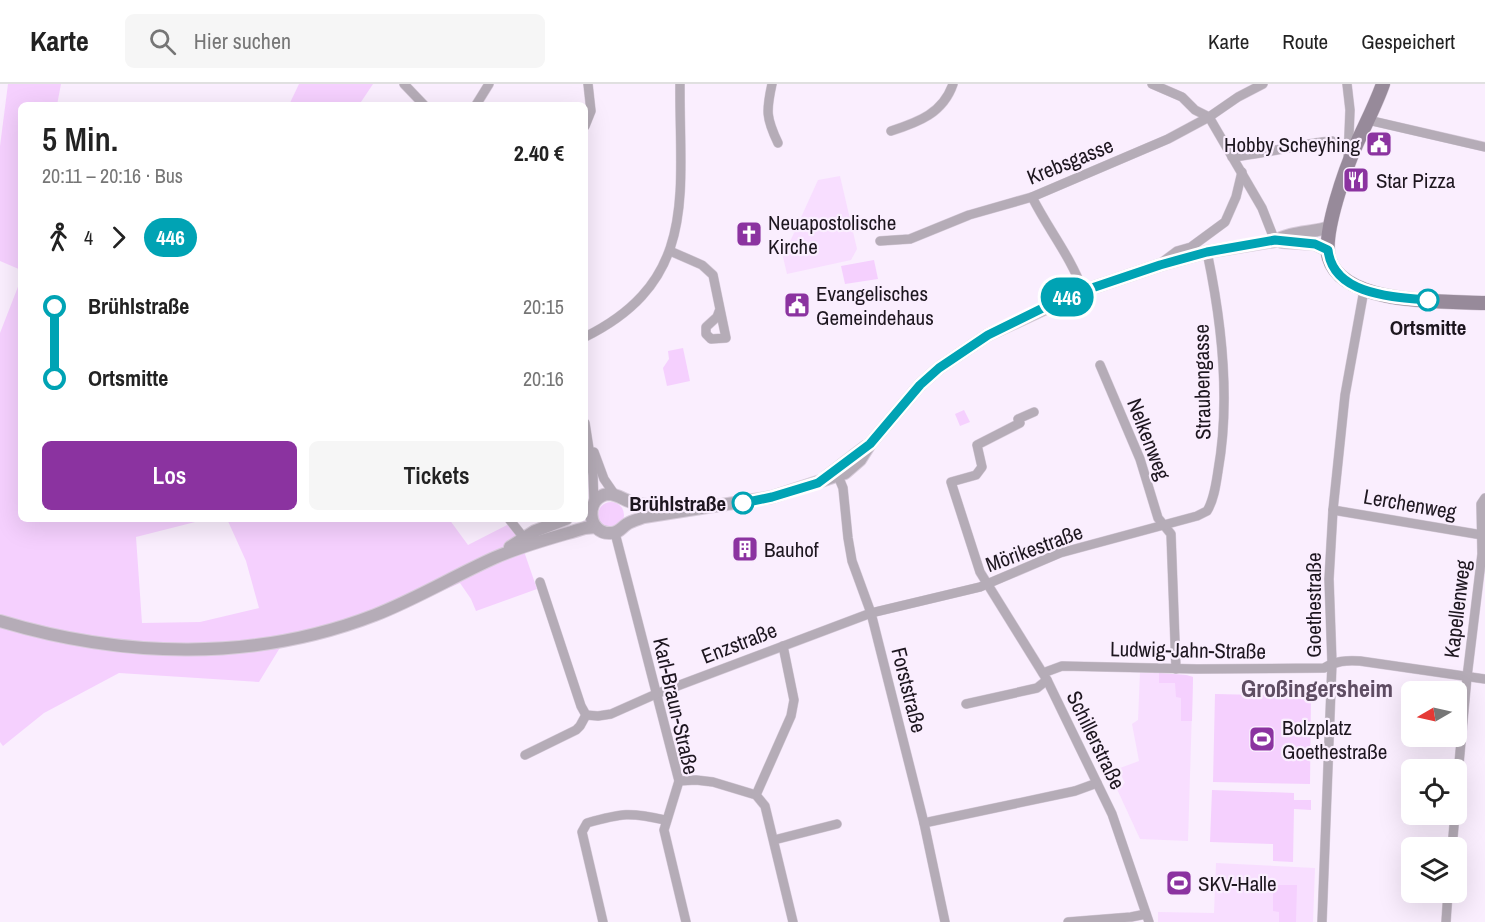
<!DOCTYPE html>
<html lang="de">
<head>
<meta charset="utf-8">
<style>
	:root { --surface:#fff; --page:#f6f6f6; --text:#222; --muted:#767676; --line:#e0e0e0; --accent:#8b33a0 }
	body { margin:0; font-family:"Archivo Narrow",sans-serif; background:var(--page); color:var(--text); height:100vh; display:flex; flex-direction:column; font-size:22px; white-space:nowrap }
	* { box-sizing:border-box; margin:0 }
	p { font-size:20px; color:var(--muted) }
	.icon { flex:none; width:33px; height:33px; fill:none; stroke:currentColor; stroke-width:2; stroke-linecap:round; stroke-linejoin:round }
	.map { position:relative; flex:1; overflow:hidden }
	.drawer { position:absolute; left:18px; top:18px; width:570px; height:420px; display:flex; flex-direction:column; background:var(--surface); border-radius:9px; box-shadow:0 6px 24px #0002 }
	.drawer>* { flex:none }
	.badge { padding:0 12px; border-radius:20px; font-size:21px; line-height:39px }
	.needle { width:39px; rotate:261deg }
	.buttons { position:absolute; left:1401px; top:597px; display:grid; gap:12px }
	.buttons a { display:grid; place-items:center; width:66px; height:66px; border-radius:9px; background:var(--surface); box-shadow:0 6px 24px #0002; font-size:30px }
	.map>.badge { position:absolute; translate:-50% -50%; box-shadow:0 0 0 3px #fff }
	.legs { display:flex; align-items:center; gap:9px; height:66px; padding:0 24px; font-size:20px }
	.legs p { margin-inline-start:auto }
	.headline { display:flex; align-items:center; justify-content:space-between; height:102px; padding:0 24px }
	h1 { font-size:33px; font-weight:600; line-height:45px }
	.button { display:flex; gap:12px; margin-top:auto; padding:12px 24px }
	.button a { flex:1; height:69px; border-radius:9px; background:var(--accent); color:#fff; font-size:24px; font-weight:600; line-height:69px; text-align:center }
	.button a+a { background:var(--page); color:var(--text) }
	ul { padding:0 24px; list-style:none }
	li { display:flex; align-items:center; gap:21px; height:72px; font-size:22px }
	li i { display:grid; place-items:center; width:9px; height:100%; margin:0 8px; background:currentColor }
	li i::after { content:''; width:15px; height:15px; margin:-8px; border:4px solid; border-radius:50%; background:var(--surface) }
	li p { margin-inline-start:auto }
	li:first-child i { background:linear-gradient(#0000 50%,currentColor 0) }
	li:last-child i { background:linear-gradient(currentColor 50%,#0000 0) }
	header { display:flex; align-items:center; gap:36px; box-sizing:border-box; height:84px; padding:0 30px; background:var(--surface); border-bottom:2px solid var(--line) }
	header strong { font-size:28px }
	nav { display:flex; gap:33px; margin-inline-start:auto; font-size:21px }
	.search { width:420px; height:54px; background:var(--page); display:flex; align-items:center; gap:15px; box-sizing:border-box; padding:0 21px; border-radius:9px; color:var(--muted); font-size:22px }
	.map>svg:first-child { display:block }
	.built { fill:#f8deff }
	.green { fill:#f5d0fe }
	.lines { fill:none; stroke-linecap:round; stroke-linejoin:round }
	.minor-casing { stroke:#d7cbda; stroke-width:10 }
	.tertiary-casing { stroke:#d7cbda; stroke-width:14 }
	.secondary-casing { stroke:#d7cbda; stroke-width:15 }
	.minor { stroke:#b5acb7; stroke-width:9 }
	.tertiary { stroke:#b5acb7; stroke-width:12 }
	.secondary { stroke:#978a9a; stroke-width:14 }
	.line-1-casing { stroke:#fff; stroke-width:14 }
	.line-1 { stroke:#00a3b4; stroke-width:9 }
	.stop-1-dot { fill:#fff; stroke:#00a3b4; stroke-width:3 }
	.labels { text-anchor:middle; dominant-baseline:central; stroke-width:4.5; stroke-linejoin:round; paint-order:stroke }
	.poi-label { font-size:21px; fill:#1d161f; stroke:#faeefe; text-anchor:start }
	.street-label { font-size:21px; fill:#1d161f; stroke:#faeefe }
	.stop-label { font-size:21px; font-weight:bold; fill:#1d161f; stroke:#faeefe }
	.quarter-label { font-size:24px; font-weight:bold; fill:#5f4d63; stroke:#faeefe }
</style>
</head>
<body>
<header>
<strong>Karte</strong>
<div class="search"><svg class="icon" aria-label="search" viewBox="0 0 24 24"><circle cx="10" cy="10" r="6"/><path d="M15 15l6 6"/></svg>Hier suchen</div>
<nav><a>Karte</a><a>Route</a><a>Gespeichert</a></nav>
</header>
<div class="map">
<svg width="1485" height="838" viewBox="0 0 1485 838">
	<rect width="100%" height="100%" fill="#faeefe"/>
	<!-- built -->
	<g class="built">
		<polygon points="840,92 857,165 851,176 787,190 783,173 818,96"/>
		<polygon points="1140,588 1186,591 1193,593 1188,757 1140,755 1116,703 1125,699 1120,689 1111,693 1109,688 1139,677 1132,640 1138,636"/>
		<polygon points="1216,779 1315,784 1313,838 1158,838 1158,828 1214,829"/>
	</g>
	<!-- green -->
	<g class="green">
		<polygon points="8,0 61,0 57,21 21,21 21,186 0,177 0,62"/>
		<polygon points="299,0 373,0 359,21 289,21"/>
		<polygon points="874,176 878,195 845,200 841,182"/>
		<polygon points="21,195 21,435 207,435 136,453 142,539 200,538 259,524 246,477 227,435 449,435 468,461 509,440 518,450 537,505 476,527 471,515 460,499 374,537 281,562 259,598 119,589 44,629 3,662 0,658 0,249"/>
		<polygon points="683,264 690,297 667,302 663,284 669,275 668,267"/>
		<polygon points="964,326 970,338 960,342 955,330"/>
		<circle cx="611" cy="431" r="13"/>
		<polygon points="1159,589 1186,591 1193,593 1192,637 1181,637 1181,614 1176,613 1175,599 1159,599"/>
		<polygon points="1215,610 1311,612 1310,700 1213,698"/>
		<polygon points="1212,706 1294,709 1294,716 1311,716 1311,726 1294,725 1293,778 1273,777 1273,760 1210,758"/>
		<polygon points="1273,801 1297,801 1296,838 1279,838 1279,828 1273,827"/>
	</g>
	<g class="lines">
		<defs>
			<g id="minor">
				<polyline points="404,0 424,21"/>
				<path d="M 772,0 C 766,27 766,34 778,59"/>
				<polyline points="1152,0 1182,13 1195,26 1209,33"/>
				<polyline points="1347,0 1350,26 1348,75"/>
				<polyline points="476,21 489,0"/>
				<polyline points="1209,33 1262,124 1275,157"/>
				<polyline points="1368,36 1485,63"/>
				<polyline points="585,42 591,27 588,0"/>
				<path d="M 891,47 C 919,38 943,29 953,0"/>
				<path d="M 1232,73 C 1266,70 1298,60 1332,57"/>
				<path d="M 1032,113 C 1048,145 1071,173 1083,207"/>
				<polyline points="880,157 910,155 969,131 1032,113 1168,55 1209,33 1238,13 1263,0"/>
				<polyline points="670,167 702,181 713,191 720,225 717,233 706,243 706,250 711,255 726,254 720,225"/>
				<polyline points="1161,179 1177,167 1191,163 1225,138 1236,113 1242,88"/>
				<path d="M 585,253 C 700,196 679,108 680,0"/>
				<polyline points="1100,281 1140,375 1158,434 1171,450 1176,585"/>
				<polyline points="1034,328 1018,335 1020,339 977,361 982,383 976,391 951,398 980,488 1047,596 1112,730 1149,838"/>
				<polyline points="585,339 593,391 594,420"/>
				<polyline points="594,368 604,395 615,411"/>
				<polyline points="836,387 843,404 848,454 852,477 871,529 924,739 945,838"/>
				<polyline points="1333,426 1482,451"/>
				<polyline points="509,435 524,454"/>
				<polyline points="615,449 679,697 664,746 686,838"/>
				<polyline points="540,498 581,622 586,631"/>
				<path d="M 1043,589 L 1062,582 L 1197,585 L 1324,584 C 1336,577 1346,576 1360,577 L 1485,595"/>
				<polyline points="966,620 1037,604 1047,596"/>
				<path d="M 586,631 L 598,632 L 611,630 L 656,610 L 871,529 L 980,503 L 1060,469 L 1197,432 L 1207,427 C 1214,416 1216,400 1218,387 C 1231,315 1222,239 1207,168"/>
				<polyline points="525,671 576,646 580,642 586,631"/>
				<polyline points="679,697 696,696 713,698 756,711 765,722 793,838"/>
				<polyline points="756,711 791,632 794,616 783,562"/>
				<polyline points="1456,712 1467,593 1482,470 1481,420 1485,414"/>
				<polyline points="924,739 1075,707 1097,699"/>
				<polyline points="774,756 837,740"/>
				<polyline points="1452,764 1455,730"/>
				<path d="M 603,838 L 582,748 L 587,739 C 622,729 630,728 665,736"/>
				<polyline points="1068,838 1131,833 1146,830"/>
				<polyline points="1322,838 1332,579 1329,495 1333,426 1345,311 1364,206"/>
				<polyline points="1446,838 1448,808"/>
			</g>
			<g id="tertiary">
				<polyline points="1282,158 1315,160 1327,166"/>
				<polyline points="826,393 865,363"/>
				<path d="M 694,425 C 674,423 654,423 634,419 C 625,417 618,410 608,410 C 584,413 587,451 611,449 C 619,449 621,444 627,440 C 631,437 639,435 644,433 L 772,413 L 845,389 L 860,376 L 870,360 L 920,301 L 939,284 L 988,251 L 1083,207 L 1160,181 L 1207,168 L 1275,157 C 1291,147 1313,149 1330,143"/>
				<polyline points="510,463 535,447 566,435"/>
				<path d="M 0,537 C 123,574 254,578 375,531 C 416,515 454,492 494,474 C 523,461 555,453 585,444 L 596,443"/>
			</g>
			<path id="secondary" d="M 1383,0 C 1376,20 1366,39 1357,59 C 1346,83 1322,150 1329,174 C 1343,222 1446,217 1485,219"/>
		</defs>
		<!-- minor casing -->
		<use href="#minor" class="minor-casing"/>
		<!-- tertiary casing -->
		<use href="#tertiary" class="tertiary-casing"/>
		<!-- secondary casing -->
		<use href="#secondary" class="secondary-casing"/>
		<!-- minor -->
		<use href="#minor" class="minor"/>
		<!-- tertiary -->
		<use href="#tertiary" class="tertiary"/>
		<!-- secondary -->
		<use href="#secondary" class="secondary"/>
	</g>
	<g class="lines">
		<defs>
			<path id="line-1" d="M 743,419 L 772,413 L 818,399 L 870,360 L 920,301 L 939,284 L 988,251 L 1053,219 L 1083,207 L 1160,181 L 1207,168 L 1275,156 L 1315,160 L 1328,166 C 1333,211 1393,213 1428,216"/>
		</defs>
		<!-- line-1 casing -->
		<use href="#line-1" class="line-1-casing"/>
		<!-- line-1 -->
		<use href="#line-1" class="line-1"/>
	</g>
	<!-- icons -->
	<defs>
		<symbol id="civic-square" viewBox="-11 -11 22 22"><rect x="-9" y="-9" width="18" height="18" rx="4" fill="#8b33a0" stroke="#faeefe"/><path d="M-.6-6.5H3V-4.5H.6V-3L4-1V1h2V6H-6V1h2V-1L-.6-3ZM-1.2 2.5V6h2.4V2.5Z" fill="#fff"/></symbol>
		<symbol id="restaurant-square" viewBox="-11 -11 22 22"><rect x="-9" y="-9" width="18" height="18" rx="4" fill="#8b33a0" stroke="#faeefe"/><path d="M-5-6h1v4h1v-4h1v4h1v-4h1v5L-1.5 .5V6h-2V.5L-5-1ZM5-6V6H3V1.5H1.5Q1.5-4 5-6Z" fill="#fff"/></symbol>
		<symbol id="church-square" viewBox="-11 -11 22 22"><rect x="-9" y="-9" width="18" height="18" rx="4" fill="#8b33a0" stroke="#faeefe"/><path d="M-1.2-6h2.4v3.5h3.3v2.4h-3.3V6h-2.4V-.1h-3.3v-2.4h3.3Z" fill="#fff"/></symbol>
		<symbol id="building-square" viewBox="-11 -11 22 22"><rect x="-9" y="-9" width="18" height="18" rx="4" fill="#8b33a0" stroke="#faeefe"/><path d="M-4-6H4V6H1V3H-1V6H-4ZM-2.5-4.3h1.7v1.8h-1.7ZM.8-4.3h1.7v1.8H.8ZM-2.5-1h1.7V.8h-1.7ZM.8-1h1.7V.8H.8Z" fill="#fff"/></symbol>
		<symbol id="stadium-square" viewBox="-11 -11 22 22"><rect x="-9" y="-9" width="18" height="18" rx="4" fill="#8b33a0" stroke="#faeefe"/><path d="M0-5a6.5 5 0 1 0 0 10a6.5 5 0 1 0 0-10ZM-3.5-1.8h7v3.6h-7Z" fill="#fff"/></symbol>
	</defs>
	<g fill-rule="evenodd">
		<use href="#civic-square" x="1364" y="45" width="30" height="30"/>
		<use href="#restaurant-square" x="1341" y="81" width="30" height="30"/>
		<use href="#church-square" x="734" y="135" width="30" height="30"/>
		<use href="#civic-square" x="782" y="206" width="30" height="30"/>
		<use href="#building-square" x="730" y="450" width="30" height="30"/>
		<use href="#stadium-square" x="1247" y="640" width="30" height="30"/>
		<use href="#stadium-square" x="1164" y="784" width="30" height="30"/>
	</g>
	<!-- markers -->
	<g class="stop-1-dot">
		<circle cx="1428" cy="216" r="10"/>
		<circle cx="743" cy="419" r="10"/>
	</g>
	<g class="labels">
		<!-- poi labels -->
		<g class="poi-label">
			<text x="1360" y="60" text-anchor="end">Hobby Scheyhing</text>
			<text x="1376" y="96">Star Pizza</text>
			<text x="768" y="138">Neuapostolische<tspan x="768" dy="24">Kirche</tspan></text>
			<text x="816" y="209">Evangelisches<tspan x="816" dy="24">Gemeindehaus</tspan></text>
			<text x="764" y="465">Bauhof</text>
			<text x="1282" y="643">Bolzplatz<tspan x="1282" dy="24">Goethestraße</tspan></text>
			<text x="1198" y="799">SKV-Halle</text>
		</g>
		<!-- street labels -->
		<g class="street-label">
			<text transform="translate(1070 77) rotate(-22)">Krebsgasse</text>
			<text transform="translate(1202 298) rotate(-91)">Straubengasse</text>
			<text transform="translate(1149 355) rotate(69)">Nelkenweg</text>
			<text transform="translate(1410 420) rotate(10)">Lerchenweg</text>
			<text transform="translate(1034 464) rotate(-20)">Mörikestraße</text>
			<text transform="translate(1313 521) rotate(-90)">Goethestraße</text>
			<text transform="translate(1457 525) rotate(-83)">Kapellenweg</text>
			<text transform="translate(739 559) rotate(-21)">Enzstraße</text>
			<text transform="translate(1188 566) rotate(1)">Ludwig-Jahn-Straße</text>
			<text transform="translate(909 606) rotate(76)">Forststraße</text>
			<text transform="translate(676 622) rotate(77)">Karl-Braun-Straße</text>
			<text transform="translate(1096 656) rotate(64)">Schillerstraße</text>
		</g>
		<!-- stop labels -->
		<g class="stop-label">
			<text x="1428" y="243">Ortsmitte</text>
			<text x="726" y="419" text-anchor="end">Brühlstraße</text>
		</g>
		<!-- quarter labels -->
		<g class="quarter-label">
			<text x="1317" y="604">Großingersheim</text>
		</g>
	</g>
</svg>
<div class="buttons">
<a><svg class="needle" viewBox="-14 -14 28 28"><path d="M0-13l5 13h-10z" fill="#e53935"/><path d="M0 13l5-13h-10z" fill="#767676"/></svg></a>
<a><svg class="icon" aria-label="locate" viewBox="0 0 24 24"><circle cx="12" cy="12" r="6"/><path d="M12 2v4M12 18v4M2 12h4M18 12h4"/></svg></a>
<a><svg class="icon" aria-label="layers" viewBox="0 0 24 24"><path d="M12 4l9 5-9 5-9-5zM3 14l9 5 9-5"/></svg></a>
</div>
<b class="badge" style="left:1067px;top:213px;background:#00a3b4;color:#fff">446</b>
<section class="drawer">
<div class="headline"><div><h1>5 Min.</h1><p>20:11 – 20:16 · Bus</p></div><b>2.40 €</b></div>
<div class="legs"><svg class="icon" aria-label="walk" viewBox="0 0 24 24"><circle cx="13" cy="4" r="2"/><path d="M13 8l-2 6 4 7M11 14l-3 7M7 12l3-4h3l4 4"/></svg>4<svg class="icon" aria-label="forward" viewBox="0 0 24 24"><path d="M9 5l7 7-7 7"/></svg><b class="badge" style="background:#00a3b4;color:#fff">446</b></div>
<ul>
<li><i style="color:#00a3b4"></i><b>Brühlstraße</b><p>20:15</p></li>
<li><i style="color:#00a3b4"></i><b>Ortsmitte</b><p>20:16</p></li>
</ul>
<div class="button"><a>Los</a><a>Tickets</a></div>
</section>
</div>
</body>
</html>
